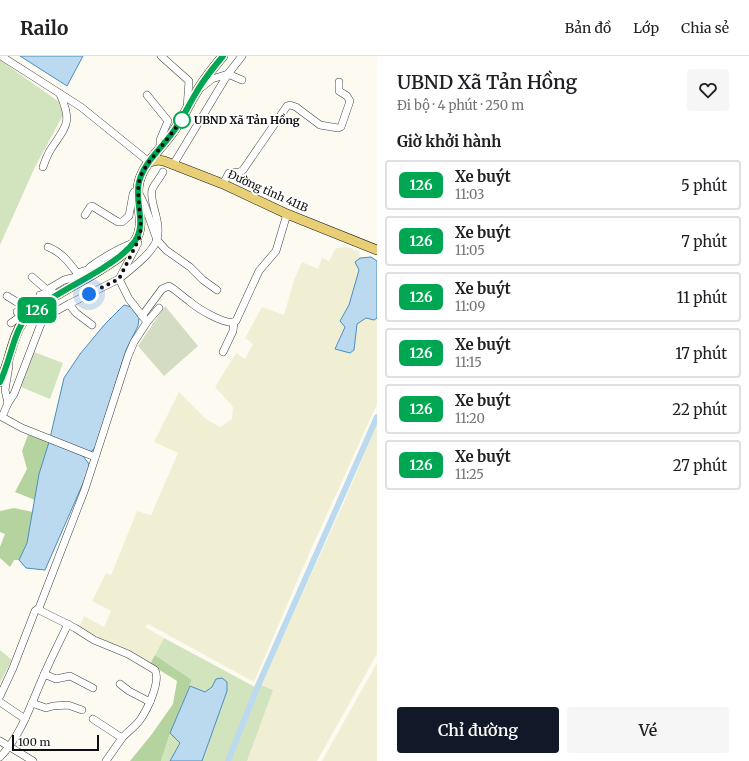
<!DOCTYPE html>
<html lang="vi">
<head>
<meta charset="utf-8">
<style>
	:root { --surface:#fff; --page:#f6f6f6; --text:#202124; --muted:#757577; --line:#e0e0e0; --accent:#111827 }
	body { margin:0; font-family:Merriweather,serif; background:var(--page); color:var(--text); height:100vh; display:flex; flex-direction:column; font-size:15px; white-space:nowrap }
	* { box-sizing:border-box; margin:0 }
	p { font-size:13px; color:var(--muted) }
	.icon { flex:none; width:22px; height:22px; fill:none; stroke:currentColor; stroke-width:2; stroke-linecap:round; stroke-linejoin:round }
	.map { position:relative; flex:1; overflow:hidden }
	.panel { display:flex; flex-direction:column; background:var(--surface); width:372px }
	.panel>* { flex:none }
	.badge { padding:0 8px; border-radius:6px; font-size:14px; line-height:26px }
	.scale { position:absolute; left:12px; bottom:10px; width:87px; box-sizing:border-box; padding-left:4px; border:2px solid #0e0e0e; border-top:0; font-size:11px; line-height:14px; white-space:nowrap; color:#0e0e0e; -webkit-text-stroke:3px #fff; paint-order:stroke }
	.you { position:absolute; width:20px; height:20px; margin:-10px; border:3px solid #fff; border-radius:50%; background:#1a73e8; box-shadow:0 0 0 6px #1a73e833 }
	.map>.badge { position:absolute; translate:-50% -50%; box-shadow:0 0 0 2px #fff }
	h2 { padding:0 20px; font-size:15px; line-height:36px }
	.round { display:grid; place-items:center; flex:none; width:42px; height:42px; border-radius:4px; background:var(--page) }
	.head { display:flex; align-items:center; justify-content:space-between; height:68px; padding:0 20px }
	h1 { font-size:19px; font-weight:600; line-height:30px }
	.button { display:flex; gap:8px; margin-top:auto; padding:8px 20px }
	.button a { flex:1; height:46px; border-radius:4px; background:var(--accent); color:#fff; font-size:16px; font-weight:600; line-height:46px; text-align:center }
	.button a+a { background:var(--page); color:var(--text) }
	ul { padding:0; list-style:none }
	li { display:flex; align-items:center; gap:12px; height:50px; margin:0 8px 6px; padding:0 12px; border:2px solid var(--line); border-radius:4px }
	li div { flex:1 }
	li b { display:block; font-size:15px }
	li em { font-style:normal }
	li .badge { min-width:44px; font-weight:700; text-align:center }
	header { display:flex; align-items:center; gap:24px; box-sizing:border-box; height:56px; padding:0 20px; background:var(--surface); border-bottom:1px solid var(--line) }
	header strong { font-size:19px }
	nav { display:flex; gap:22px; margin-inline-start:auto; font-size:14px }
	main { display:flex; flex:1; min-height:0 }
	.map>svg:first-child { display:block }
	.farmland { fill:#f1efd3 }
	.green { fill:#d1e4be }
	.forest { fill:#b5d39f }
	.cemetery { fill:#d4ddc4 }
	.water { fill:#bbdaef; stroke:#4b8dbd }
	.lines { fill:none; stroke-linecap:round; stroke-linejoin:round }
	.canal { stroke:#bbdaef; stroke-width:6 }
	.minor-casing { stroke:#414141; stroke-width:8 }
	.major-casing { stroke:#1f1f1f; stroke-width:10 }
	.minor { stroke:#fff; stroke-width:7 }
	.major { stroke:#e8cf76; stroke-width:9 }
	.line-casing { stroke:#fff; stroke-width:9 }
	.line { stroke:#00a651; stroke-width:6 }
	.walk { stroke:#0e0e0e; stroke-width:4; stroke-dasharray:0 7.2 }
	.stop-dot { fill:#fff; stroke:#00a651; stroke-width:2 }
	.labels { text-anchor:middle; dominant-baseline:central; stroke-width:4; stroke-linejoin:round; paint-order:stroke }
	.stop-label { font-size:11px; font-weight:bold; fill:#0e0e0e; stroke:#fff; text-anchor:start }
	.street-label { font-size:11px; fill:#0e0e0e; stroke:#fff }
</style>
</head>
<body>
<header>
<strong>Railo</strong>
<nav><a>Bản đồ</a><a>Lớp</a><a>Chia sẻ</a></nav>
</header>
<main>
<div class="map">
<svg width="377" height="705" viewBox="0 0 377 705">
	<rect width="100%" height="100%" fill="#fdfbf1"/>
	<!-- farmland -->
	<g class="farmland">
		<polygon points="348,191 359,196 360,202 355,206 359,214 349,249 341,265 345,271 335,293 350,297 354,293 357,268 367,262 374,264 377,262 377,348 308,500 254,626 148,568 145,571 164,582 150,608 79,572 84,560 104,571 111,555 92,545 106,517 111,519 137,455 151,459 178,397 154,386 179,336 206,363 220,371 232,363 233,351 215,331 236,297 245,303 253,288 245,282 262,251 284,259 294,224 302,206 318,213 322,202 329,205 336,192"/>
		<polygon points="377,368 377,598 317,705 247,705 272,634 261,629 344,446"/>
		<polygon points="377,607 377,705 322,705"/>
	</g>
	<!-- green -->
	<g class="green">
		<polygon points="0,4 59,46 63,59 35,111 0,189"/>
		<polygon points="34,296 63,307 50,343 21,331"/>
		<polygon points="164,582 259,633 261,629 273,634 247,705 202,705 227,635 227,626 212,631 205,636 190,630 192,624 155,599"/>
		<polygon points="0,594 12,604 0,627"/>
		<polygon points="170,677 180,687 170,705 161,705"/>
	</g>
	<!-- forest -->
	<g class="forest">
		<polygon points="28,379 49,386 39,418 35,444 15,436 27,413 22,395"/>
		<polygon points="14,452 33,456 27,487 19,504 14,504 10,511 0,502 0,491 5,478 0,476 0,455"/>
		<polygon points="155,599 192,624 170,677 161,705 130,705 152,678 173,648 177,625 150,608"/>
	</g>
	<!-- cemetery -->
	<polygon class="cemetery" points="165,250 198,290 164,320 138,290"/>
	<!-- water -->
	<g class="water">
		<polygon points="20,0 83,0 67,30"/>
		<polygon points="371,201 377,205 377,262 374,264 366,262 357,268 354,294 350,297 335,293 345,271 340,265 349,249 359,214 355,206 360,202"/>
		<polygon points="124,249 131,251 139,262 138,270 126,294 96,390 92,395 87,396 50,382 64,322 80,298 105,268"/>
		<polygon points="49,386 83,400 89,408 88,416 45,514 26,512 19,504 27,487 39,418"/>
		<polygon points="222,622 227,626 227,635 202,705 170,705 180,687 170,677 190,630 205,636 212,631 216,623"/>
	</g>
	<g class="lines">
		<!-- canal -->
		<polyline class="canal" points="228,705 257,632 377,361"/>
		<defs>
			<g id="minor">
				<polyline points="1,0 81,51 149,106"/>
				<polyline points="161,0 189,25 187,52"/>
				<polyline points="202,31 212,23 228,18 242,24"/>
				<polyline points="147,39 168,65 160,84 160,93"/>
				<polyline points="173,109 228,18 242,0"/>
				<path d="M 43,111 C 45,105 47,99 51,93 C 66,70 73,67 60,38"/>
				<polyline points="223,128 229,117 240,116 243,114 287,50 290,49 296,51 320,69 338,72 341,71 350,45 347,40 339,35 339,26"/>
				<polyline points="85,159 90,151 92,150 118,166 122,166 129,160 133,138 134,136 138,135 145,150 157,184 166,194 190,211 203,224 217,234"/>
				<path d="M 48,191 C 61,196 68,205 77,217 L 103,209"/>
				<path d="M 90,211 C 104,201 117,193 133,187"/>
				<polyline points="32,221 47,234 64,224 84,219"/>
				<polyline points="40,239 53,236"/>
				<polyline points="7,240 20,248 52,243"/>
				<polyline points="69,248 76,257 92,269"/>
				<polyline points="17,256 29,253"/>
				<path d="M 142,260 L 162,233 L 169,230 C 176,234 182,240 189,245 C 197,252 227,271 236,265 L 259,215 L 276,195 L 287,158"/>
				<polyline points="147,266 159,252"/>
				<polyline points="11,267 25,257 29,256"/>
				<polyline points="223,296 233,275 234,266"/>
				<polyline points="9,310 5,334 8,347 14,338 42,265 49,259 69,248 119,223 138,187"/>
				<polyline points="8,347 2,361 22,372 95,401"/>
				<polyline points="44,618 56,623 70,620 93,632"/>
				<polyline points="120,628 129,635 150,646"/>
				<polyline points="0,640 13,612 35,555 39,552"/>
				<polyline points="0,646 25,663"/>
				<polyline points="32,647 46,652 53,650 68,649 82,654"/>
				<polyline points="93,663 122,682 106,705"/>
				<path d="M 122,682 C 127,676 135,671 140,664 C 147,654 161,626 155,614 L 128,598 L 94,584 L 75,572 L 41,555 L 39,552 L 85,433 L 128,300 L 134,286 L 147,266 L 129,243 L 119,223 C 130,214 153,197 157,183 C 162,166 149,146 152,134 C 154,128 160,122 163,116"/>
				<polyline points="0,685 33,705"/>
				<path d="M 0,701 C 22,679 31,647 44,619 C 51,602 60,585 68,568"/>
			</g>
			<g id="major">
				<polyline points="149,106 158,104 164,105 223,128 287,158 377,194"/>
				<path d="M 0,326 C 9,309 13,275 26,262 C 47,242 76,229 100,214 C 113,206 126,198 135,185 C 147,167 134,146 139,126 C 144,106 162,92 173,76 C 182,64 188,50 196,37 C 203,24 213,12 223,0"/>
			</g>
		</defs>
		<!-- minor casing -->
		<use href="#minor" class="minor-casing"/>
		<!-- major casing -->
		<use href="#major" class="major-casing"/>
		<!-- minor -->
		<use href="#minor" class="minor"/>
		<!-- major -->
		<use href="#major" class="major"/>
	</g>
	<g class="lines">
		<defs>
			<path id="line" d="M 0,326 C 9,309 14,275 26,262 C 48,241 78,228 103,212 C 115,204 126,197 135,185 C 147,167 134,146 139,126 C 144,106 162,92 173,76 C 182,64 188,50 196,37 C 203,24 213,12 223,0"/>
		</defs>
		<!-- line casing -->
		<use href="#line" class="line-casing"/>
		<!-- line -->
		<use href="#line" class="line"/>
		<!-- walk -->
		<polyline class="walk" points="89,238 119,223 139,183 141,172 138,135 139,126 142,117 149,106 172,77 183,62 182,64"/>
	</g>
	<!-- markers -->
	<circle class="stop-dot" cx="182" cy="64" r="8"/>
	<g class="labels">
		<!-- stop labels -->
		<g class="stop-label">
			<text x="194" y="64">UBND Xã Tản Hồng</text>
		</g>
		<!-- street labels -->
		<g class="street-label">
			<text transform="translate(268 135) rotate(24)">Đường tỉnh 411B</text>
		</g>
	</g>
</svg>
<div class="scale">100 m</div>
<div class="you" style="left:89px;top:238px"></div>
<b class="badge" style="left:37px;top:254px;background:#00a651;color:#fff">126</b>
</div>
<section class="panel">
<div class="head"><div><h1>UBND Xã Tản Hồng</h1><p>Đi bộ · 4 phút · 250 m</p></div><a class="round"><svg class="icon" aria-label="heart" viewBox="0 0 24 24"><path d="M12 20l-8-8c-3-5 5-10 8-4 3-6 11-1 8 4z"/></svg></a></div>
<h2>Giờ khởi hành</h2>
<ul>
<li><span class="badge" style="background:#00a651;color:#fff">126</span><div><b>Xe buýt</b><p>11:03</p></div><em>5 phút</em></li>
<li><span class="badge" style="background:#00a651;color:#fff">126</span><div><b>Xe buýt</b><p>11:05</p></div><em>7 phút</em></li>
<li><span class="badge" style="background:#00a651;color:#fff">126</span><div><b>Xe buýt</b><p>11:09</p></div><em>11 phút</em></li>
<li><span class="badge" style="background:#00a651;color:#fff">126</span><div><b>Xe buýt</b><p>11:15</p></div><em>17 phút</em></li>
<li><span class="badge" style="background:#00a651;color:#fff">126</span><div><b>Xe buýt</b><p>11:20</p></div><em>22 phút</em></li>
<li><span class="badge" style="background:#00a651;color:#fff">126</span><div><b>Xe buýt</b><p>11:25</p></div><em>27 phút</em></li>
</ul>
<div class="button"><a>Chỉ đường</a><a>Vé</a></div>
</section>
</main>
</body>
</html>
